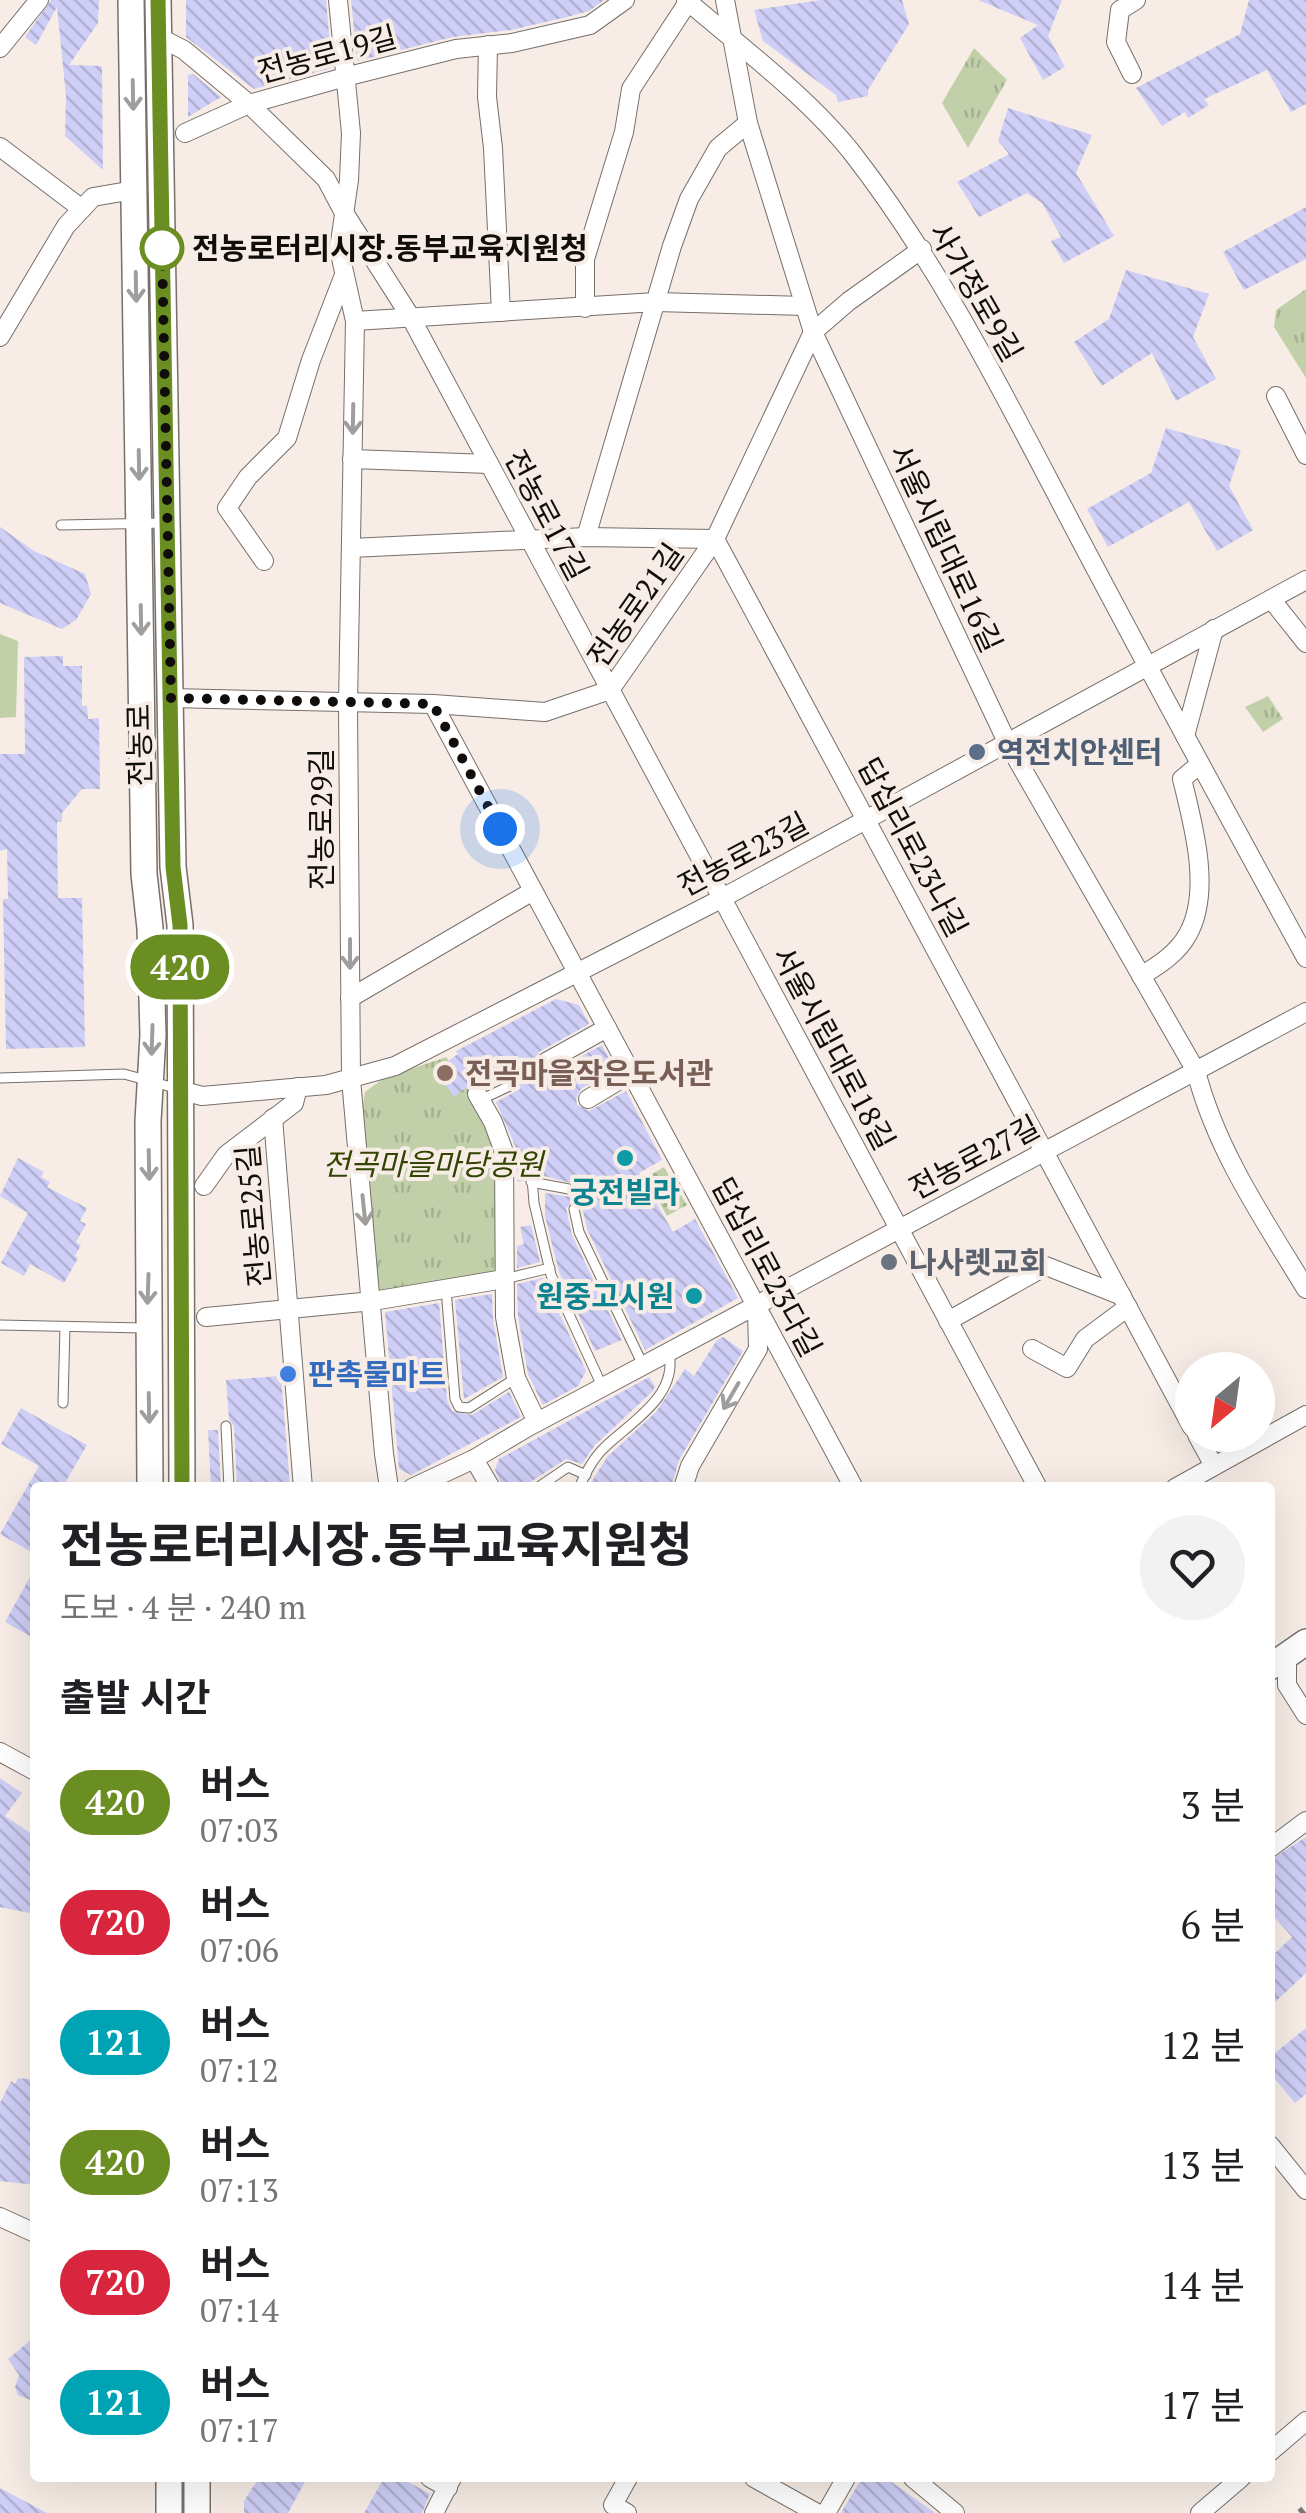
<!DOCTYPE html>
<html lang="ko">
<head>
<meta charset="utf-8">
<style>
	:root { --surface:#fff; --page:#f2f2f2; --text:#202124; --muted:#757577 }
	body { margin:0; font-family:"PT Serif","Noto Sans KR",serif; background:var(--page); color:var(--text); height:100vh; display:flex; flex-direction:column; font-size:38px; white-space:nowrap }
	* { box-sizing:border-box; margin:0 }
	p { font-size:32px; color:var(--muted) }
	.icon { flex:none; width:55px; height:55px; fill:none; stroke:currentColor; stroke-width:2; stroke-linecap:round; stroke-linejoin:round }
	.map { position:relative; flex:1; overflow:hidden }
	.details { position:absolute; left:30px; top:1482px; width:1245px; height:1000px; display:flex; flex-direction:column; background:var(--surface); border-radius:10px; box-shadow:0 10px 40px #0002 }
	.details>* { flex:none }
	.badge { padding:0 20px; border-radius:32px; font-size:35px; line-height:65px }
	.needle { width:65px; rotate:209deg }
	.tools { position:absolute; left:1175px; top:1352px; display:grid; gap:20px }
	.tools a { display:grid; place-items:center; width:100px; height:100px; border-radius:50%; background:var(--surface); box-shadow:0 10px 40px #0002; font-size:50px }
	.you { position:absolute; width:50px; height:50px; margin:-25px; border:8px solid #fff; border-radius:50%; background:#1a73e8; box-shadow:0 0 0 15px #1a73e833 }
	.map>.badge { position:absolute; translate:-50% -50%; box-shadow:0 0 0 5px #fff }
	h2 { padding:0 30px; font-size:38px; line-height:90px }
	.round { display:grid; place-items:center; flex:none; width:105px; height:105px; border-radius:52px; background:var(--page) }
	.headline { display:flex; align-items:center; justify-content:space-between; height:170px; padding:0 30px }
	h1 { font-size:48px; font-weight:700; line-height:75px }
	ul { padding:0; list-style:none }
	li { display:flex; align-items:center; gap:30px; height:120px; padding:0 30px }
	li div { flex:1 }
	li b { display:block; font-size:38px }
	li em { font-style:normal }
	li .badge { min-width:110px; font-weight:700; text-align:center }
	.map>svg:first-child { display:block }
	.grass { fill:url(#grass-dots) }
	.park { fill:url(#park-tufts) }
	.garden { fill:#c2d0a9 }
	.building { fill:url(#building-back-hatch) }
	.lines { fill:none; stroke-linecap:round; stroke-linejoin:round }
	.lane-casing { stroke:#776f69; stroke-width:11 }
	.street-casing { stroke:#776f69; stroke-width:20 }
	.secondary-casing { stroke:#776f69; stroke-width:28 }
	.lane { stroke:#fff; stroke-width:9 }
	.street { stroke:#fff; stroke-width:18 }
	.secondary { stroke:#fff; stroke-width:25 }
	.rail { stroke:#7b7570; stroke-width:8; stroke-dasharray:5 10; stroke-linecap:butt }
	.oneway { stroke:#9f9e9d }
	.line-casing { stroke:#fff; stroke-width:22 }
	.line { stroke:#6b8e23; stroke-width:15 }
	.walk { stroke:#100d0a; stroke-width:10; stroke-dasharray:0 18 }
	.stop-dot { fill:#fff; stroke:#6b8e23; stroke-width:5 }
	.service-dot { fill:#5c6f8a; stroke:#f7ede6; stroke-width:4 }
	.education-dot { fill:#8d6e63; stroke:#f7ede6; stroke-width:4 }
	.culture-dot { fill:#0f9aa8; stroke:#f7ede6; stroke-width:4 }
	.worship-dot { fill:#6b7280; stroke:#f7ede6; stroke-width:4 }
	.shop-dot { fill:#3f7fe0; stroke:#f7ede6; stroke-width:4 }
	.labels { text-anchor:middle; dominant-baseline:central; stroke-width:8; stroke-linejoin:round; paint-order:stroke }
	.street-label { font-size:30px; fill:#100d0a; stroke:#f7ede6 }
	.stop-label { font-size:30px; font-weight:bold; fill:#100d0a; stroke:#f7ede6; text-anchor:start }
	.service-label { font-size:30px; font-weight:bold; fill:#4e5e75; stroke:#f7ede6; text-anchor:start }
	.education-label { font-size:30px; font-weight:bold; fill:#785e54; stroke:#f7ede6; text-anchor:start }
	.park-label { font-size:30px; font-style:italic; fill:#324302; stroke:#f7ede6 }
	.culture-label { font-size:30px; font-weight:bold; fill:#0d838f; stroke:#f7ede6 }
	.worship-label { font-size:30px; font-weight:bold; fill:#5b616d; stroke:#f7ede6; text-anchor:start }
	.shop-label { font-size:30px; font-weight:bold; fill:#366cbe; stroke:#f7ede6; text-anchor:start }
</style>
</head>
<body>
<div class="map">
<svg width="1306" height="2513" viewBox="0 0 1306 2513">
	<defs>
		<pattern id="grass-dots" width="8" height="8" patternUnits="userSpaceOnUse" patternTransform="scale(2.5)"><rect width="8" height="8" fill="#c2d0a9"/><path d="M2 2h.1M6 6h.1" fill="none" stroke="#a6b190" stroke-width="1.8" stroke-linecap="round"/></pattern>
		<pattern id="park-tufts" width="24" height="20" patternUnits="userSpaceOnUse" patternTransform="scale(2.5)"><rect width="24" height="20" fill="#c2d0a9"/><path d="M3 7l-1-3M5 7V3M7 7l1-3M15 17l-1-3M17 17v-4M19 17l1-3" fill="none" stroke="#a6b190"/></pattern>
		<pattern id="building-back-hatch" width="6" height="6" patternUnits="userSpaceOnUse" patternTransform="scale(2.5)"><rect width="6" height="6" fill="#cecef6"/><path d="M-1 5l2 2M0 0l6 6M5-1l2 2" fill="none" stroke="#b0b0d2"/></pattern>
	</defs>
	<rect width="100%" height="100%" fill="#f7ede6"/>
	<!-- grass -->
	<polygon class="grass" points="664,1167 687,1205 667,1216 655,1195 648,1198 638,1182"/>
	<!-- park -->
	<g class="park">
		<polygon points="974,48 1007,80 968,148 942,103"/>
		<polygon points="1306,289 1306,378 1274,327 1276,310"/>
		<polygon points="1268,696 1283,719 1263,732 1245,707"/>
		<polygon points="446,1057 475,1100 499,1148 500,1275 378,1295 362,1112 365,1092 384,1078"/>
	</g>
	<!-- garden -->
	<polygon class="garden" points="0,634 18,641 16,717 0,718"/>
	<!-- building -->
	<g class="building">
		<polygon points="51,0 99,0 98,23 69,65 102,66 103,170 65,136 66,96 57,7 36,45 25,37"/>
		<polygon points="186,0 326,0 332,68 254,89 186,37"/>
		<polygon points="351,0 604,0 589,11 567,17 511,30 453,37 357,61"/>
		<polygon points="821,0 902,0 909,24 868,90 868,96 838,102 836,95 763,41 754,10"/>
		<polygon points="978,0 1062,0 1048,36 1065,67 1043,80 1020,38 1038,25"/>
		<polygon points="1249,0 1306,0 1306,104 1291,112 1267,70 1204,99 1209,105 1188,118 1185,112 1162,126 1136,88 1240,34"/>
		<polygon points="193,74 221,97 188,117 188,75"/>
		<polygon points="1008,108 1092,135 1076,173 1114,236 1064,263 1051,241 1061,237 1042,203 1027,193 979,217 957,182 1009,154 998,141"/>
		<polygon points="1306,207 1306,259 1244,290 1223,252"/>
		<polygon points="1126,270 1209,294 1193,337 1216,379 1176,401 1152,353 1102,386 1074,342 1109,319"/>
		<polygon points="1166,428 1241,450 1229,486 1253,530 1217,551 1189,502 1108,547 1087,509 1151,473"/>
		<polygon points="0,527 34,551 85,574 91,594 76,620 62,629 0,603"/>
		<polygon points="63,656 63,666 82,666 82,706 87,706 88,719 99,718 100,789 82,789 62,813 62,822 57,822 58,898 82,898 85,1047 6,1049 3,899 8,899 7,849 0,851 0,754 25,754 24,657"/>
		<polygon points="556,999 579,1005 589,1024 539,1052 534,1061 536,1069 540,1073 551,1073 602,1045 614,1068 581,1089 576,1098 577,1105 589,1111 626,1091 662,1160 639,1173 673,1232 695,1219 738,1298 645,1350 587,1229 582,1206 576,1201 566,1208 572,1235 622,1340 595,1351 559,1272 545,1216 545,1193 571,1197 577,1191 575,1184 540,1175 538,1161 531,1157 523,1162 523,1181 517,1182 516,1148 496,1102 520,1089 521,1080 511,1076 488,1087 482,1083 472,1083 454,1097 436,1070 458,1054 456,1051"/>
		<polygon points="18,1158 44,1172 41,1177 50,1182 47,1187 87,1208 80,1221 86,1224 76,1242 81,1245 75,1256 78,1258 64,1283 30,1264 24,1276 1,1263 28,1213 0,1196"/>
		<polygon points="531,1225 540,1262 517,1268 517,1246 524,1244 520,1227"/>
		<polygon points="543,1278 586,1371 578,1386 543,1405 528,1374 518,1316 517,1284"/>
		<polygon points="492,1294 493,1319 503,1377 464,1399 455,1300"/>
		<polygon points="439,1303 447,1400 452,1411 472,1415 509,1392 521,1417 411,1475 399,1469 385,1312"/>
		<polygon points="723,1337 743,1351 679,1460 671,1488 589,1486 607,1457 656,1412 685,1369 694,1376 717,1340"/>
		<polygon points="281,1376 290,1487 237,1488 234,1426 229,1419 226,1380"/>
		<polygon points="649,1377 655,1386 653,1391 595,1445 582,1464 566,1459 532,1481 529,1488 503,1488 495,1470 499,1459"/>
		<polygon points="21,1408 87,1445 62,1488 35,1488 35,1554 0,1534 39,1466 1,1444"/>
		<polygon points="208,1430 218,1430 221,1488 211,1488"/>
		<polygon points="35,1568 35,1639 5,1622"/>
		<polygon points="0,1778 22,1793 5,1816 35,1836 35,1914 0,1907"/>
		<polygon points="1306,1837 1306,1973 1270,2007 1270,1958 1292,1937 1270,1912 1270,1860"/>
		<polygon points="1306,2028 1306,2094 1295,2103 1270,2073 1270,2057"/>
		<polygon points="18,2078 35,2080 35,2185 0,2181 0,2103 11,2081 15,2084"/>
		<polygon points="32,2339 35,2339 35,2402 18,2395 15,2387 19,2375 8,2359"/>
		<polygon points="259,2478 307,2478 288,2513 244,2513 244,2501"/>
		<polygon points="384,2478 401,2478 430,2494 422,2513 364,2513"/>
		<polygon points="862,2478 886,2478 935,2513 841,2513"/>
		<polygon points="0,2488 47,2513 0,2513"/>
	</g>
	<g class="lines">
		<defs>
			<g id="lane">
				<polyline points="61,525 164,523"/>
				<polyline points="0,1078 124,1074 175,1088"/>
				<polyline points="480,1100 514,1084"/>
				<polyline points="531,1165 534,1203 551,1275 602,1386"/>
				<polyline points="531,1182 569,1189"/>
				<polyline points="574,1209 579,1232 644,1367"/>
				<polyline points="504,1279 550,1268"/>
				<polyline points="446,1289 455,1399 459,1407 469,1408 516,1378"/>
				<polyline points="0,1325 144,1328"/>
				<polyline points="63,1403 65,1327"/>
				<polyline points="226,1426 229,1488"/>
				<polyline points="537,1488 568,1467 586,1475"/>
				<path d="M 579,1488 C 585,1474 594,1457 605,1447 C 631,1422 678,1396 669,1353"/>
			</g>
			<g id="street">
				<polyline points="338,0 351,133 349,180 339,249 355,321 348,705 351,1079 384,1454 389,1488"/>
				<path d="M 686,0 C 741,47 808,97 853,154 C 946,274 1012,411 1083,545 C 1156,683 1231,821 1306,958"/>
				<path d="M 725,0 L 748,123 L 813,332 L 1007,742 L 1196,1071 C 1216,1150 1264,1220 1306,1289"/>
				<polyline points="159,37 184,50 249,104 326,179 343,211 410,316 1038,1488"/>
				<polyline points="488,45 487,97 493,148 501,312"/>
				<polyline points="0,48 39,0"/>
				<polyline points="1132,74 1116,42 1120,10 1136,0"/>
				<polyline points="185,133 249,104 345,77 456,49 512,43 590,25 625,0"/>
				<polyline points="0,147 82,209"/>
				<polyline points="585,308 585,259 624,132 631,89 688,2"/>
				<polyline points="355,321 656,302 804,306"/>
				<polyline points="0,337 66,226 93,197 134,190"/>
				<polyline points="1276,396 1306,455"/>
				<polyline points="352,459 489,464"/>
				<polyline points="586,537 672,246 689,199 718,148 748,123"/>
				<polyline points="715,539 1192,1427"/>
				<polyline points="351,548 586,537 715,539"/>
				<polyline points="264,561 227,508 248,477 287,438 311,360 344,275"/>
				<polyline points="1271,599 1306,643"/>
				<polyline points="171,698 433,704 545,712 610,690 715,539 813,332 849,301 922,249"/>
				<polyline points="433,704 854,1488"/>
				<polyline points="1185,736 1214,629"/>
				<path d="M 1141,976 C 1159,965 1178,953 1188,934 C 1212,891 1193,824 1182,779 L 1200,764"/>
				<polyline points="350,998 533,891"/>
				<polyline points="546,1062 607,1028"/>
				<polyline points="180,1090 202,1096 326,1085 395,1066 715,902 1306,580"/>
				<polyline points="477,1094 493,1122 504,1152 505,1317 516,1378 537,1422"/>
				<polyline points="588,1099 631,1073"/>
				<polyline points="273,1118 303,1488"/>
				<polyline points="204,1186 226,1155 294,1103 298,1087"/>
				<polyline points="206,1317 373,1301 504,1279"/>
				<polyline points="948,1321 1046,1266 1122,1296"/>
				<polyline points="1032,1349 1067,1368 1085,1339 1128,1307"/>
				<polyline points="1197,1435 1214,1466"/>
				<polyline points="474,1459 491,1488"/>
				<polyline points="412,1488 474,1459 528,1427 1306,1012"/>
				<polyline points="683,1488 690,1466 758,1349 757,1311"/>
				<polyline points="1175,1488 1306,1415"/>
				<polyline points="1287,1652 1287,1685 1306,1715"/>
				<polyline points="0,1752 35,1771"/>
				<polyline points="1270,1848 1306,1821"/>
				<polyline points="1270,2145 1306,2190"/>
				<polyline points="0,2217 35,2233"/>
				<polyline points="1270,2452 1306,2421"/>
				<polyline points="430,2478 448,2488"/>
				<polyline points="754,2478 817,2513"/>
				<polyline points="913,2478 955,2513"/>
				<polyline points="434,2513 452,2478"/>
				<polyline points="627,2513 613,2505 628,2478"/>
				<polyline points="826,2513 846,2478"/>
				<polyline points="1200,2513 1241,2478"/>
			</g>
			<g id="secondary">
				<polyline points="131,0 144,874 150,928 153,1035 148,1121 150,1488"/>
				<polyline points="158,0 173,867 180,925 182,1488"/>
				<polyline points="1270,1667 1306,1642"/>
				<polyline points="197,2478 197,2513"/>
				<polyline points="169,2513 169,2478"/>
			</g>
		</defs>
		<!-- lane casing -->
		<use href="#lane" class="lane-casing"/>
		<!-- street casing -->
		<use href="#street" class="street-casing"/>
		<!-- secondary casing -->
		<use href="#secondary" class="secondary-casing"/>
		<!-- lane -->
		<use href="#lane" class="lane"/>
		<!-- street -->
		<use href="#street" class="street"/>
		<!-- secondary -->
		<use href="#secondary" class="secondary"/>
		<!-- rail -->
		<polyline class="rail" points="1300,2513 1306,2508"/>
	</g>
	<!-- one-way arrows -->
	<defs><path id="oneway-shaft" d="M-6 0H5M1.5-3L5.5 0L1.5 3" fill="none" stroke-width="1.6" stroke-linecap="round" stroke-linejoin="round" transform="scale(2.5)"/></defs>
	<g class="oneway">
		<use href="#oneway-shaft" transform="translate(133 95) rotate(89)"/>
		<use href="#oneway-shaft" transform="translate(136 287) rotate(89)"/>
		<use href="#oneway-shaft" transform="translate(353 419) rotate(91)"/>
		<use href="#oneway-shaft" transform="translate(139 465) rotate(89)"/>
		<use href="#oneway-shaft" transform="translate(141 620) rotate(89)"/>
		<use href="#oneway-shaft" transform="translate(350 954) rotate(90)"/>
		<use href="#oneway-shaft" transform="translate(152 1040) rotate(92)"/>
		<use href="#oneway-shaft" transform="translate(149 1165) rotate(89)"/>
		<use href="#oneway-shaft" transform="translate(364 1210) rotate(84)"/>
		<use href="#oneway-shaft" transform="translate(148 1289) rotate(92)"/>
		<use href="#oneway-shaft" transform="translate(731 1396) rotate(120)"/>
		<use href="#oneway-shaft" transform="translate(149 1408) rotate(89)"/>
	</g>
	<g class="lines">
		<defs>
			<polyline id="line" points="158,0 173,867 180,925 182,1488"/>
		</defs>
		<!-- line casing -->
		<use href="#line" class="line-casing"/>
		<!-- line -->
		<use href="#line" class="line"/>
		<!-- walk -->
		<polyline class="walk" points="162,248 171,698 433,704 500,829"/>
	</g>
	<!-- markers -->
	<circle class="stop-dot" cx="162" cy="248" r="20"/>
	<circle class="service-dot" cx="977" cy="752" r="10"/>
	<circle class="education-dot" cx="445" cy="1073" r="10"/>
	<g class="culture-dot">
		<circle cx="625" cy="1158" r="10"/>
		<circle cx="694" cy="1296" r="10"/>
	</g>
	<circle class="worship-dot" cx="889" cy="1262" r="10"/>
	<circle class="shop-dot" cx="288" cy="1374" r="10"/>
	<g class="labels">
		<!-- street labels -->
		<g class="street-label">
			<text transform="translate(327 54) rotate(-15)">전농로19길</text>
			<text transform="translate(976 292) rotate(60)">사가정로9길</text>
			<text transform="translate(547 515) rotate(62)">전농로17길</text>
			<text transform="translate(946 548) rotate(65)">서울시립대로16길</text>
			<text transform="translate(635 605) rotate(-55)">전농로21길</text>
			<text transform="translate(139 745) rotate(-91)">전농로</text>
			<text transform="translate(321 819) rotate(-90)">전농로29길</text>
			<text transform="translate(913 847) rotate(62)">답십리로23나길</text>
			<text transform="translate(743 854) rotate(-28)">전농로23길</text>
			<text transform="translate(834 1048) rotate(62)">서울시립대로18길</text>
			<text transform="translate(974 1157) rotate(-28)">전농로27길</text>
			<text transform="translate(253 1216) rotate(-95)">전농로25길</text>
			<text transform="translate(767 1267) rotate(62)">답십리로23다길</text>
		</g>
		<!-- stop labels -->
		<g class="stop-label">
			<text x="192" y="248">전농로터리시장.동부교육지원청</text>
		</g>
		<!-- service labels -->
		<g class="service-label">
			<text x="997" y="752">역전치안센터</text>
		</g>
		<!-- education labels -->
		<g class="education-label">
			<text x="465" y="1073">전곡마을작은도서관</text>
		</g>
		<!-- park labels -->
		<g class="park-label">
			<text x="433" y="1164">전곡마을마당공원</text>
		</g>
		<!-- culture labels -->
		<g class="culture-label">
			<text x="625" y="1192">궁전빌라</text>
			<text x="674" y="1296" text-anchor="end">원중고시원</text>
		</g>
		<!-- worship labels -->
		<g class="worship-label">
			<text x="909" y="1262">나사렛교회</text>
		</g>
		<!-- shop labels -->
		<g class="shop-label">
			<text x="308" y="1374">판촉물마트</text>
		</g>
	</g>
</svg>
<div class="tools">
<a><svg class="needle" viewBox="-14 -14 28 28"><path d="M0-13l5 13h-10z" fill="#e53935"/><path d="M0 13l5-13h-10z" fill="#757577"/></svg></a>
</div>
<div class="you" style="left:500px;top:829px"></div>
<b class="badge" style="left:180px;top:967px;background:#6b8e23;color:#fff">420</b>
<section class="details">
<div class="headline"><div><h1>전농로터리시장.동부교육지원청</h1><p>도보 · 4 분 · 240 m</p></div><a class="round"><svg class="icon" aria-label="heart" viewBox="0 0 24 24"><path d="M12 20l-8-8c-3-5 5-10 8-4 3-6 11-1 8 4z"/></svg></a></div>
<h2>출발 시간</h2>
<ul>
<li><span class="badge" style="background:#6b8e23;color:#fff">420</span><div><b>버스</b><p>07:03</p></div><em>3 분</em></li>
<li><span class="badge" style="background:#d7263d;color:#fff">720</span><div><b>버스</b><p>07:06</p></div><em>6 분</em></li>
<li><span class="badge" style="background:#00a3b4;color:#fff">121</span><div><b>버스</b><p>07:12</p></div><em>12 분</em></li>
<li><span class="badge" style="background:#6b8e23;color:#fff">420</span><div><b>버스</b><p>07:13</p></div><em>13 분</em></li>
<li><span class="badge" style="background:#d7263d;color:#fff">720</span><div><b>버스</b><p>07:14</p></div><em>14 분</em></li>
<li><span class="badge" style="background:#00a3b4;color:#fff">121</span><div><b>버스</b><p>07:17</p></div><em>17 분</em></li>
</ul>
</section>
</div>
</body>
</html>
